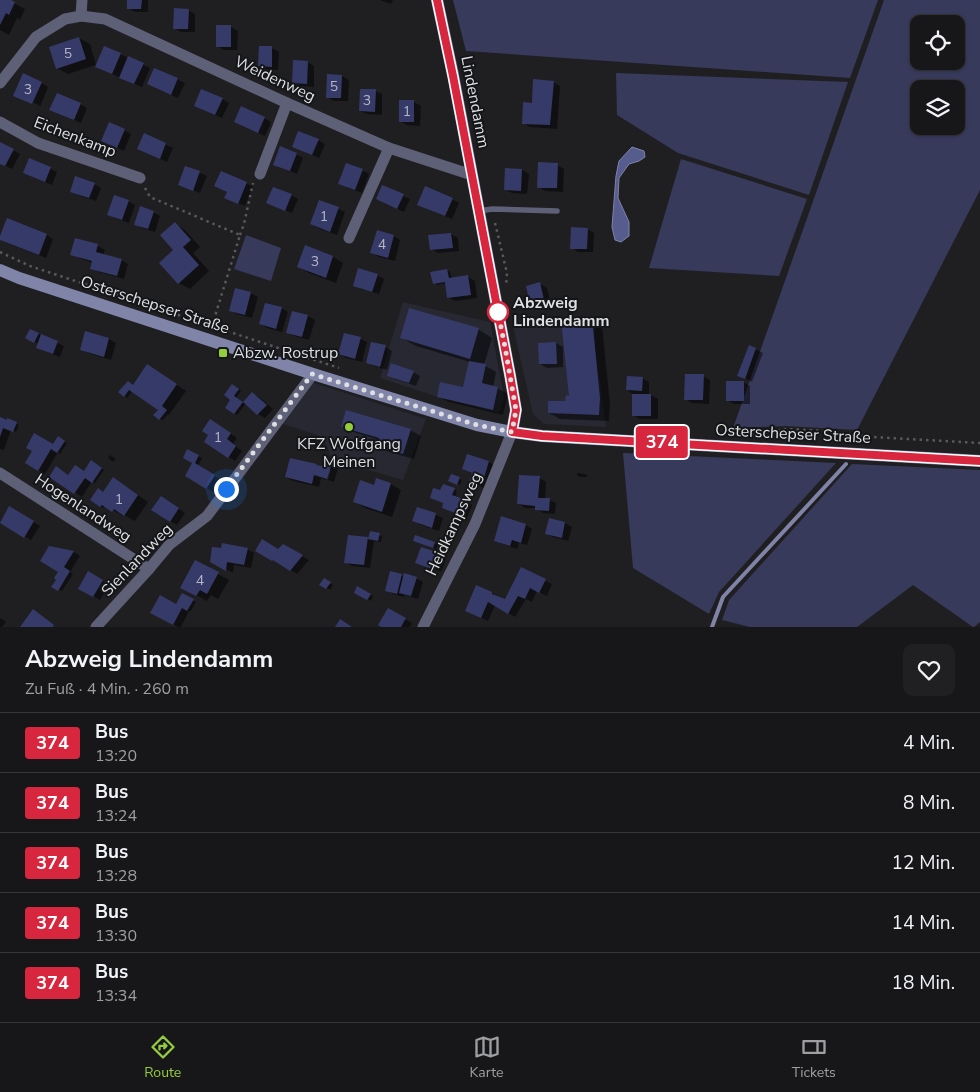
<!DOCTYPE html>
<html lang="de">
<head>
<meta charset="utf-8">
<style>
	:root { --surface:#17171a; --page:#202023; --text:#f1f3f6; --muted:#9e9fa2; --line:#363639; --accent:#94cc3c }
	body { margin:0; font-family:"Nunito Sans",sans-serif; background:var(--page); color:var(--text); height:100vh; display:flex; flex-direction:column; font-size:19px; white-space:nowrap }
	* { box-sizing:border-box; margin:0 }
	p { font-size:16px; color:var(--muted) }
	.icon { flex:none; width:28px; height:28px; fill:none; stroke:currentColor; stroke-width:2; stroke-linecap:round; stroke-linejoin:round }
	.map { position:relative; height:627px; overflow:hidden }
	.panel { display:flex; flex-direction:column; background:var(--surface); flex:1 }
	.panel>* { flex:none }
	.badge { padding:0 10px; border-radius:4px; font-size:18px; line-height:32px }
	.tools { position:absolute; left:910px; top:15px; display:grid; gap:10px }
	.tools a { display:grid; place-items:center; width:55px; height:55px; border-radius:10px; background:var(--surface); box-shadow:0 1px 4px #0004,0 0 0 1px var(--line); font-size:25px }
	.you { position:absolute; width:25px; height:25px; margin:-12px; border:4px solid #fff; border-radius:50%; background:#1a73e8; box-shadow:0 0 0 8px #1a73e833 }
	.map>.badge { position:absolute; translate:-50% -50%; box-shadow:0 0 0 2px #fff }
	.round { display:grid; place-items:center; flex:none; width:52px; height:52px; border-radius:10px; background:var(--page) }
	.head { display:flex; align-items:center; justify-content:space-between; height:85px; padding:0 25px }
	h1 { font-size:24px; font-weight:700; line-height:38px }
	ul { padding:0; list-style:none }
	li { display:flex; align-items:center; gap:15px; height:60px; padding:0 25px; border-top:1px solid var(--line) }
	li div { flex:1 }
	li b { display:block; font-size:19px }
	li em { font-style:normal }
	li .badge { min-width:55px; font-weight:700; text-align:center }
	.dock { display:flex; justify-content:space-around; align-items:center; height:70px; border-top:1px solid var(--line); background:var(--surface); font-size:14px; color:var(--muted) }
	.dock a { display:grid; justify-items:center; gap:2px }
	.dock .current { color:var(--accent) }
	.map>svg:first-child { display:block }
	.built { fill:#272831 }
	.green { fill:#373a5b; fill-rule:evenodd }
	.water { fill:#575c8f; stroke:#8083a8 }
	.shadow { fill:#0007 }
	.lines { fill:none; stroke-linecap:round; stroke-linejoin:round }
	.stream { stroke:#8083a8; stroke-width:4 }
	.building { fill:#363a69 }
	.path { stroke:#59595c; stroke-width:2.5; stroke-dasharray:2.5 4; stroke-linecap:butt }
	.lane { stroke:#5d6076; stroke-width:5.5 }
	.street { stroke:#5d6076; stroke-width:11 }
	.secondary { stroke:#7f84a8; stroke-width:12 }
	.line-casing { stroke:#fff; stroke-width:11 }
	.line { stroke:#d7263d; stroke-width:8 }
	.walk { stroke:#dedfe1; stroke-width:5; stroke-dasharray:0 9 }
	.stop-dot { fill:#fff; stroke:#d7263d; stroke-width:2.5 }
	.poi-dot { fill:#94cc3c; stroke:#151619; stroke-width:2 }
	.labels { text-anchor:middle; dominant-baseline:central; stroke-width:4; stroke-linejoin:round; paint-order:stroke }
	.number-label { font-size:14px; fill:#b4b6c3 }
	.street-label { font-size:16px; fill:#dedfe1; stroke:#151619 }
	.stop-label { font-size:16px; font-weight:bold; fill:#dedfe1; stroke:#151619; text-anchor:start }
	.poi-label { font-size:16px; fill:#dedfe1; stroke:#151619; text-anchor:start }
</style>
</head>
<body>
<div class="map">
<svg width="980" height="627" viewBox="0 0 980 627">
	<rect width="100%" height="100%" fill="#1f1f22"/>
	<!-- built -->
	<g class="built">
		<polygon points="403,302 490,322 504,397 499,413 435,396 380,378"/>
		<polygon points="594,316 595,347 606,427 544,424 533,414 512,322"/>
		<polygon points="311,382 426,419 403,480 332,459 323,437 280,423"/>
	</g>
	<!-- green -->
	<g class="green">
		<polygon points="453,0 878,0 850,78 466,51"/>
		<path d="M 884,0 L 980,0 L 980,190 L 857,430 L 785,426 L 733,428 ZM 919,24 L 956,24 L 956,61 L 919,61 ZM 919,89 L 956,89 L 956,126 L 919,126 Z"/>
		<polygon points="616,73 848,82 809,195 678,153 617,115"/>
		<polygon points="681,159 807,199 779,276 649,268"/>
		<polygon points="246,235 281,248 271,281 234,269"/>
		<polygon points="623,453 836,463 719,592 709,614 633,568"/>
		<polygon points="852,464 980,470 980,622 974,627 973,627 913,585 857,627 750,627 722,620 729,600"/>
	</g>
	<!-- water -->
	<polygon class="water" points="632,147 644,151 645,157 639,161 629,164 619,178 618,198 629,222 629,236 621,242 615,240 612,227 616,176 619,161"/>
	<!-- shadow -->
	<g class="shadow">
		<polygon points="0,0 8,0 25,9 20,20 17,18 9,35 0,30"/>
		<polygon points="128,0 148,0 148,12 135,12 128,8"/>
		<polygon points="380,0 393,0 391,4"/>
		<polygon points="188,10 195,14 195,32 181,32 174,28"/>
		<polygon points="218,26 231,27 238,31 237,50 224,50 217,46"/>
		<polygon points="79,38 90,44 96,65 68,74 57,68"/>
		<polygon points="272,48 279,52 278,70 266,69 259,65"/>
		<polygon points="120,54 150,68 142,87 96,67"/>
		<polygon points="307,62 314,66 314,87 300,86 293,82"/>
		<polygon points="155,69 185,83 178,98 155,88"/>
		<polygon points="342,76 349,80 348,101 334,101 327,97"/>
		<polygon points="553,82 560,86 557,129 530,127 523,123 533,104"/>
		<polygon points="42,83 48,87 40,107 39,105 20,97"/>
		<polygon points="375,91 382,94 382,115 367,114 360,111"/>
		<polygon points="222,99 229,103 222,118 202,109"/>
		<polygon points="414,102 421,106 420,126 407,125 400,121"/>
		<polygon points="80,104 87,108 81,123 58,113"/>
		<polygon points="264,118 271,122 265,136 235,122"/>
		<polygon points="124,130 131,134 124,151 109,144"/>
		<polygon points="145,135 173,148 167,162 145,152"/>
		<polygon points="318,140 325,144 319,158 293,146"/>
		<polygon points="0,143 20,154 12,169 0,163"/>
		<polygon points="296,154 303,158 297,174 274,164"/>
		<polygon points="29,159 57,172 52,185 31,176"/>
		<polygon points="557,165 564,169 563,192 545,191 538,187"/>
		<polygon points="186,167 207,176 200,193 179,184"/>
		<polygon points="362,170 369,174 362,193 346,187"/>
		<polygon points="522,170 529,174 527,194 512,193 505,189"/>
		<polygon points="246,183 253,187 245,206 232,201 228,192"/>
		<polygon points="94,184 101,188 96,201 78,195 72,191"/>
		<polygon points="291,195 298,199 292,213 268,203"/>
		<polygon points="403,196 410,199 404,212 384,203"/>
		<polygon points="452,199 459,203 452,219 425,208"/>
		<polygon points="128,201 135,205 129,223 115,218 108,214"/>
		<polygon points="320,201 338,209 345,212 337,235 318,228 311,224"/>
		<polygon points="153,212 160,216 155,232 142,228 135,224"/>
		<polygon points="8,220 47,235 53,239 46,258 7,243 0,239"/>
		<polygon points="175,224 185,230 200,247 193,253 209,271 190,289 179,283 161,263 175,251"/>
		<polygon points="587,229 594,233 593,252 578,252 572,248"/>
		<polygon points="451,234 458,238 459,251 438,253 431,249"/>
		<polygon points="394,236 400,240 395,261 379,257 372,253"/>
		<polygon points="76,239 98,246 105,250 103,255 121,260 128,264 124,279 99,272 92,268 93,263 79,258 72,254"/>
		<polygon points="306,247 333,257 343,263 336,283 309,273 299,267"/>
		<polygon points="447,270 450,272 452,279 468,277 475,281 477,298 455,301 448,297 446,283 437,285 434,283"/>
		<polygon points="377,275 384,279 379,294 361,289 354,285"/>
		<polygon points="540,284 547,288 551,304 538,307 531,303"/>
		<polygon points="236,289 251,293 258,297 252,318 237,314 230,310"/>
		<polygon points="281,308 288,312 282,332 267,328 261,324"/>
		<polygon points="293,312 308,316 315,320 309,340 294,336 287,332"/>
		<polygon points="592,318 602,325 610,405 609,421 560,419 549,413 567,402 570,397"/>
		<polygon points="478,329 492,338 484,365 496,372 493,387 497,388 508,394 503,415 449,402 438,396 464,388 470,362 416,346 402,338"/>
		<polygon points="30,330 64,346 60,357 44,351 38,347 39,344 27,338"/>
		<polygon points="86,333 109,339 116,343 111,360 88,353 81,349"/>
		<polygon points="345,334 361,339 367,342 362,362 346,358 340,354"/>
		<polygon points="556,343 563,347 563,367 547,368 540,364"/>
		<polygon points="385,347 392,351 387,370 374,366 367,362"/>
		<polygon points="750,347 763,353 752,382 739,375"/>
		<polygon points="158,372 186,391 169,415 168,414 163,420 160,419 160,410 132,391 127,398 120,392"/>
		<polygon points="413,372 420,376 416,386 395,379 388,375"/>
		<polygon points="703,376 710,380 709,404 692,403 685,399"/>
		<polygon points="642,378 649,382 649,395 651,395 658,399 658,419 640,419 633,415 633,394 627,390"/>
		<polygon points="743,382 750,386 750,404 734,404 727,400"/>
		<polygon points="236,387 241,391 236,398 243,403 252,393 259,397 273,409 265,418 258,414 246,403 237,415 227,408"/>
		<polygon points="0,419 19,425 16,432 11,430 4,450 0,449"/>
		<polygon points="218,425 237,438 233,444 242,451 235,461 229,457 210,435"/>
		<polygon points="343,426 410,430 421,436 414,459 389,452 378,446 380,440 353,432"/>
		<polygon points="58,438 67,443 60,454 58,452 45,474 26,463 54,446"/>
		<polygon points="188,451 202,458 198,466 221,480 213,492 186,475 194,463"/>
		<polygon points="110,455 116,459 113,462 108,458"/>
		<polygon points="468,455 489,462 496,466 486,489 471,482 473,474 463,469"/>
		<polygon points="91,462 104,470 95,483 92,481 82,497 50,477 69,476 84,472"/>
		<polygon points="331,464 338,468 334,482 328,480 331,470 328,470 326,480 321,478 319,487 293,481 286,477"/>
		<polygon points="577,473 584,474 587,475 587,477 580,477 577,475"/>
		<polygon points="539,478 546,482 545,499 549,500 556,503 555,514 543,513 536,508 525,508 519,504"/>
		<polygon points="377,479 391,484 401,490 392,517 365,508 355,502 375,486"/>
		<polygon points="459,479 462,480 460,485 452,482"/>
		<polygon points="123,485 148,502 135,521 124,515 123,516 105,505 103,508 91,500 103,493"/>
		<polygon points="444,485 457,491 455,497 472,505 467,518 450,511 443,507 445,504 431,497 446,494"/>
		<polygon points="168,501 185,513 177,525 170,521"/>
		<polygon points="10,508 40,526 31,540 1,522"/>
		<polygon points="418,509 436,515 443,518 439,531 421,525 414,521"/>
		<polygon points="565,523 572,527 568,541 553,537 546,533"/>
		<polygon points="526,525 532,529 527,545 519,543 517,549 502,544 495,540"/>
		<polygon points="371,533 382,536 381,542 374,541 370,568 352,566 346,562 367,539 370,540"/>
		<polygon points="415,536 438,545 436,549 417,542"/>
		<polygon points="283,545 309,560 297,574 291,570 278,550"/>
		<polygon points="50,547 74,552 80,556 70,572 73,574 62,591 53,586 57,580 60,571"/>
		<polygon points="247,549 254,553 251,568 234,565 233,573 211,561"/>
		<polygon points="439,555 446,559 441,572 424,566 417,563"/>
		<polygon points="196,562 229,580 218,599 211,595 207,601 182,587"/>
		<polygon points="521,569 552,584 547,596 537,591 532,602 526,599 515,617 495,605 488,621 473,614 492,593 506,601"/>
		<polygon points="89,573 109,585 100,600 80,588"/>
		<polygon points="391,573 405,577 416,578 423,582 418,599 405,595 404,597 393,594 386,590"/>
		<polygon points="324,580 333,585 330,590 321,584"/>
		<polygon points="358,588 373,596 371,601 356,592"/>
		<polygon points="183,595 196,602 191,611 189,611 181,627 178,627 152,613 182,608"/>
		<polygon points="388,610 412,623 410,627 383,627"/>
		<polygon points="0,618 6,622 2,627 0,627"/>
	</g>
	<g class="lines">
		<!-- stream -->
		<polyline class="stream" points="712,627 723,597 846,464"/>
	</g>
	<!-- building -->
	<g class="building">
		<polygon points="0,0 11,0 15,2 9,15 6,13 0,25"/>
		<polygon points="127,0 142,0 141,9 127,9"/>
		<polygon points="174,8 189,9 188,29 173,29"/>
		<rect x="216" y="25" width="15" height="22"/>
		<polygon points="79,37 86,59 56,69 49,47"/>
		<polygon points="104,46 121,53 112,74 95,67"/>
		<polygon points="259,46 272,46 272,67 258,66"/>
		<polygon points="128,56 144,63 134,84 119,78"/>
		<polygon points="293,60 308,61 307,84 292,83"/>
		<polygon points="154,68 178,78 171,95 147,84"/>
		<polygon points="23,73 42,82 32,104 13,96"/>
		<polygon points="327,74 342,75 341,98 326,98"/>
		<polygon points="533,79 554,81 550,125 522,124 523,102 532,103"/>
		<polygon points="201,89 223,98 215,115 194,106"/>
		<polygon points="360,89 376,89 375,112 359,111"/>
		<polygon points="57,93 81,103 74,120 49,110"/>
		<rect x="399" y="100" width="15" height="22"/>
		<polygon points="241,106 265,117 258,133 234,122"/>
		<polygon points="109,122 125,129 117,148 101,141"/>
		<polygon points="298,131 319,139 312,155 292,147"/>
		<polygon points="144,133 166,143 160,159 137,149"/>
		<polygon points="0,142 14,149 5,166 0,164"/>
		<polygon points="280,146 297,153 290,171 273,165"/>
		<polygon points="29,158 51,167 45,182 23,173"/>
		<polygon points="538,162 558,163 557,188 537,188"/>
		<polygon points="346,163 363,169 355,190 338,184"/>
		<polygon points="185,166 200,171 193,191 178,185"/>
		<polygon points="505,168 522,169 521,191 504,190"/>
		<polygon points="221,171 247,182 238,204 224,198 227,192 214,186"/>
		<polygon points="75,176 95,183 89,198 70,192"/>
		<polygon points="382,185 404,194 397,209 376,199"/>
		<polygon points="425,186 453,198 445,216 417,205"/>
		<polygon points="273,187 292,194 285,211 266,203"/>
		<polygon points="114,195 129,200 122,220 107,215"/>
		<polygon points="319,200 339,207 330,232 310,224"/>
		<polygon points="140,206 154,211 148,229 134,225"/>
		<polygon points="7,218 47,234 39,255 0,240 0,236"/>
		<polygon points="175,222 191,240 183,247 199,265 178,284 159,263 173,250 160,235"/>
		<polygon points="571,227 588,228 587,249 570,249"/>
		<polygon points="377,230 394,235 388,258 370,253"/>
		<polygon points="451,233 453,248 430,250 428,235"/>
		<polygon points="75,238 98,244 96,252 122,259 117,276 90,269 92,261 70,255"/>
		<polygon points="305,245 333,256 326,278 297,267"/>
		<polygon points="358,268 378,274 372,292 353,286"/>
		<polygon points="447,269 449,278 468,275 471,295 447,298 445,282 433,284 430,272"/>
		<polygon points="540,282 544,300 530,304 526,286"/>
		<polygon points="235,288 251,292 245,315 229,311"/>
		<polygon points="265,303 282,307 276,329 259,324"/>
		<polygon points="409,308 479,328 470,359 400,338"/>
		<polygon points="292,311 308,315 302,337 286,333"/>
		<polygon points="592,317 600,398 599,415 548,413 548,401 565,401 566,395 569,396 561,320"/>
		<polygon points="30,329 39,333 34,343 25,338"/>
		<polygon points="85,331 109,338 104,357 80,350"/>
		<polygon points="344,333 361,337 355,359 338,354"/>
		<polygon points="41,334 58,341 53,354 36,348"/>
		<polygon points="371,342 386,345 380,367 366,363"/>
		<polygon points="556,342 557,364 539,364 538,343"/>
		<polygon points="749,345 756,348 745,379 737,376"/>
		<polygon points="469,361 486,364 482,383 498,387 493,410 437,397 440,382 463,387"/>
		<polygon points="391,363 414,371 409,383 387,376"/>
		<polygon points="147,364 177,384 162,406 167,410 159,420 153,415 158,410 129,390 124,397 118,392 128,381 133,385"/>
		<polygon points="685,374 704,374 703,400 684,400"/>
		<polygon points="627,376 643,377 642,391 626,390"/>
		<rect x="726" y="381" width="18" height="20"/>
		<polygon points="232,384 239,389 234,396 243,402 252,392 267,405 257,415 243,402 234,414 225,408 230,400 224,395"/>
		<rect x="632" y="394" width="19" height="22"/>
		<polygon points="346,410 411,429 403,454 377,447 379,438 341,427"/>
		<polygon points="0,417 7,420 7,418 17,422 13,432 3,428 0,437"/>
		<polygon points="210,419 231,433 227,439 236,446 228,458 204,442 208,435 202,431"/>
		<polygon points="34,433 53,444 58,436 65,441 57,453 51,449 38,471 25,463 32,451 26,448"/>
		<polygon points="187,449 199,455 195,463 215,475 206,489 185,476 192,463 183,458"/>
		<polygon points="467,454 489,461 484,478 482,477 479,486 469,482 472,473 462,469"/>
		<polygon points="290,458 317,464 316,465 322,466 324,461 332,463 327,479 314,475 312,484 285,477"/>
		<polygon points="91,460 102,468 92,483 85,478 74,494 49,477 56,466 68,475 75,465 84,471"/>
		<polygon points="451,474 460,477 457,485 448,481"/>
		<polygon points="519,475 540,476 538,498 550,498 549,511 535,510 535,506 517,504"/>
		<polygon points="113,477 138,495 124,516 114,509 112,512 102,505 100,507 90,500 98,488 103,492"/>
		<polygon points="376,478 391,483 382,512 353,502 360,480 374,485"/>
		<polygon points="443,484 455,488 452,495 466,500 460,515 442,508 443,503 430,498 433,488 440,490"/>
		<polygon points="161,496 179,508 170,522 151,510"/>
		<polygon points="9,506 34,521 24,538 0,523"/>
		<polygon points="417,507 436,513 432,528 412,521"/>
		<polygon points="501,516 526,524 521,543 512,540 510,546 494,541"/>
		<polygon points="549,518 565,522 562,538 545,534"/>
		<polygon points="370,531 380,533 378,541 368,539"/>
		<polygon points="348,535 368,537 364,565 344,563"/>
		<polygon points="415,535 435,542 433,548 413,541"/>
		<polygon points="262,539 278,549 283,544 303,555 290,571 273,560 272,561 255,551"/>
		<polygon points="222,543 248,548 244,565 227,562 226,571 210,562 212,547 221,548"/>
		<polygon points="49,546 74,551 64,567 70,571 58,591 51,587 56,580 54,578 58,572 40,561"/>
		<polygon points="421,547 440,553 435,570 415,563"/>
		<polygon points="195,560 219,572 207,594 200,590 196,596 180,588"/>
		<polygon points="521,567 546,579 539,593 530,588 525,599 518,596 508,614 488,602 481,618 465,611 476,585 492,592 492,594 505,599"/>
		<polygon points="88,571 103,580 93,597 78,589"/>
		<polygon points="390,571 402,574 397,594 385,591"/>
		<polygon points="404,573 417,577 411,596 399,593"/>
		<polygon points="324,578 331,582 326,589 319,585"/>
		<polygon points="357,586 371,594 367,600 354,593"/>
		<polygon points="182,593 194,599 187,611 182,608 173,625 150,613 160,595 176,604"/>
		<polygon points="388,608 406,618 401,627 381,627 378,625"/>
		<polygon points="33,609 54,625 53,627 20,627"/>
		<polygon points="340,619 352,627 335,627"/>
	</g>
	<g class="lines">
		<!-- path -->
		<g class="path">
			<polyline points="145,188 150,197 240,235 212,326"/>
			<polyline points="495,223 507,273 506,286"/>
			<polyline points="240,235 244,224 253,183"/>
			<polyline points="0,252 30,266 339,368"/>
			<polyline points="745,435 786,429 828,431 872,437 980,443"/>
		</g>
		<!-- lane -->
		<polyline class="lane" points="479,211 492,209 557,211"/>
		<!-- street -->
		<g class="street">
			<polyline points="81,16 82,0"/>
			<polyline points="0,83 36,37 65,19 81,16 105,19 287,103 389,148 472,175"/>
			<polyline points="0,122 38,143 140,178"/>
			<polyline points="260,174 287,103"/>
			<polyline points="349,238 389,148"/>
			<polyline points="0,473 149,569"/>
			<polyline points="96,627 149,569 169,545 207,516 313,374"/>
			<polyline points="423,627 475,524 512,432"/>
		</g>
		<!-- secondary -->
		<g class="secondary">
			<polyline points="437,0 453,75 510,375 516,410 512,432"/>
			<polyline points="0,270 19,278 313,374 477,425 512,432 542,436 980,461"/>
		</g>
	</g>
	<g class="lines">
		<defs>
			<polyline id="line" points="437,0 453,76 510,375 516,410 512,432 542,436 980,461"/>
		</defs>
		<!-- line casing -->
		<use href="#line" class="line-casing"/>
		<!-- line -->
		<use href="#line" class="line"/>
		<!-- walk -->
		<polyline class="walk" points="226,489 312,374 477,425 512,432 516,410 505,347 498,312"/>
	</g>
	<!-- markers -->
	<circle class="stop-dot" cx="498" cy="312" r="10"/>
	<g class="poi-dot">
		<rect x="218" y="348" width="10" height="10" rx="2.5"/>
		<circle cx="349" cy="427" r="5"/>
	</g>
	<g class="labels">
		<!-- number labels -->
		<g class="number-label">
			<text x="68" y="53">5</text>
			<text x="334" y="86">5</text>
			<text x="28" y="89">3</text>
			<text x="367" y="100">3</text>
			<text x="407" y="111">1</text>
			<text x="324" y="216">1</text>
			<text x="382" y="244">4</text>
			<text x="315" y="261">3</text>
			<text x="218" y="437">1</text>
			<text x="119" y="499">1</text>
			<text x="200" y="580">4</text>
		</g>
		<!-- street labels -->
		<g class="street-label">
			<text transform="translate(275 79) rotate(25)">Weidenweg</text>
			<text transform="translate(475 102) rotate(79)">Lindendamm</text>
			<text transform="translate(75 137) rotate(21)">Eichenkamp</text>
			<text transform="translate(155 305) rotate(18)">Osterschepser Straße</text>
			<text transform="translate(793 434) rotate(3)">Osterschepser Straße</text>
			<text transform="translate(83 508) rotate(33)">Hogenlandweg</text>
			<text transform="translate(454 524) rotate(-65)">Heidkampsweg</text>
			<text transform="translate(137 560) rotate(-46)">Sienlandweg</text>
		</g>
		<!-- stop labels -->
		<g class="stop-label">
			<text x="513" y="303">Abzweig<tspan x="513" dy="18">Lindendamm</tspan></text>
		</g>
		<!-- poi labels -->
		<g class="poi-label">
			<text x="233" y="353">Abzw. Rostrup</text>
			<text x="349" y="444" text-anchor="middle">KFZ Wolfgang<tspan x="349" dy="18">Meinen</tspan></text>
		</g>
	</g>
</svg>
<div class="tools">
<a><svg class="icon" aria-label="locate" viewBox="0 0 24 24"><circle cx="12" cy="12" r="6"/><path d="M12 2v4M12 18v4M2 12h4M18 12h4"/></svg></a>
<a><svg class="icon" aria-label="layers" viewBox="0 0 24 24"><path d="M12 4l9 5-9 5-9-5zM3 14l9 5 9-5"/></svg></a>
</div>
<div class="you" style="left:226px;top:489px"></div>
<b class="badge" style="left:662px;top:442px;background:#d7263d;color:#fff">374</b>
</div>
<section class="panel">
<div class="head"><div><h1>Abzweig Lindendamm</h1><p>Zu Fuß · 4 Min. · 260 m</p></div><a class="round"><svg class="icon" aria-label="heart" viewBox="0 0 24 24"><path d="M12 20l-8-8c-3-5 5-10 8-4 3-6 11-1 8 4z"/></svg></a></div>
<ul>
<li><span class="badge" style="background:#d7263d;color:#fff">374</span><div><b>Bus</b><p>13:20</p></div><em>4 Min.</em></li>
<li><span class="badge" style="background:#d7263d;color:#fff">374</span><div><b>Bus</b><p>13:24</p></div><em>8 Min.</em></li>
<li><span class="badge" style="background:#d7263d;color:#fff">374</span><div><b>Bus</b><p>13:28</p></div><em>12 Min.</em></li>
<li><span class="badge" style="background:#d7263d;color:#fff">374</span><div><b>Bus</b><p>13:30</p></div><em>14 Min.</em></li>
<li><span class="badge" style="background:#d7263d;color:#fff">374</span><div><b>Bus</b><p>13:34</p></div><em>18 Min.</em></li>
</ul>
</section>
<nav class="dock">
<a class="current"><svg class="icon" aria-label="directions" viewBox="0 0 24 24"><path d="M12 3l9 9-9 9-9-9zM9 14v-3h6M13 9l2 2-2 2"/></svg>Route</a>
<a><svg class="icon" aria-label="map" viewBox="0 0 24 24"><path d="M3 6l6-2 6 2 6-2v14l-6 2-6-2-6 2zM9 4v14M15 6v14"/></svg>Karte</a>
<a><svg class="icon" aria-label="tickets" viewBox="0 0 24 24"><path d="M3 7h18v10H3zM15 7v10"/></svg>Tickets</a>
</nav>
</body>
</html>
